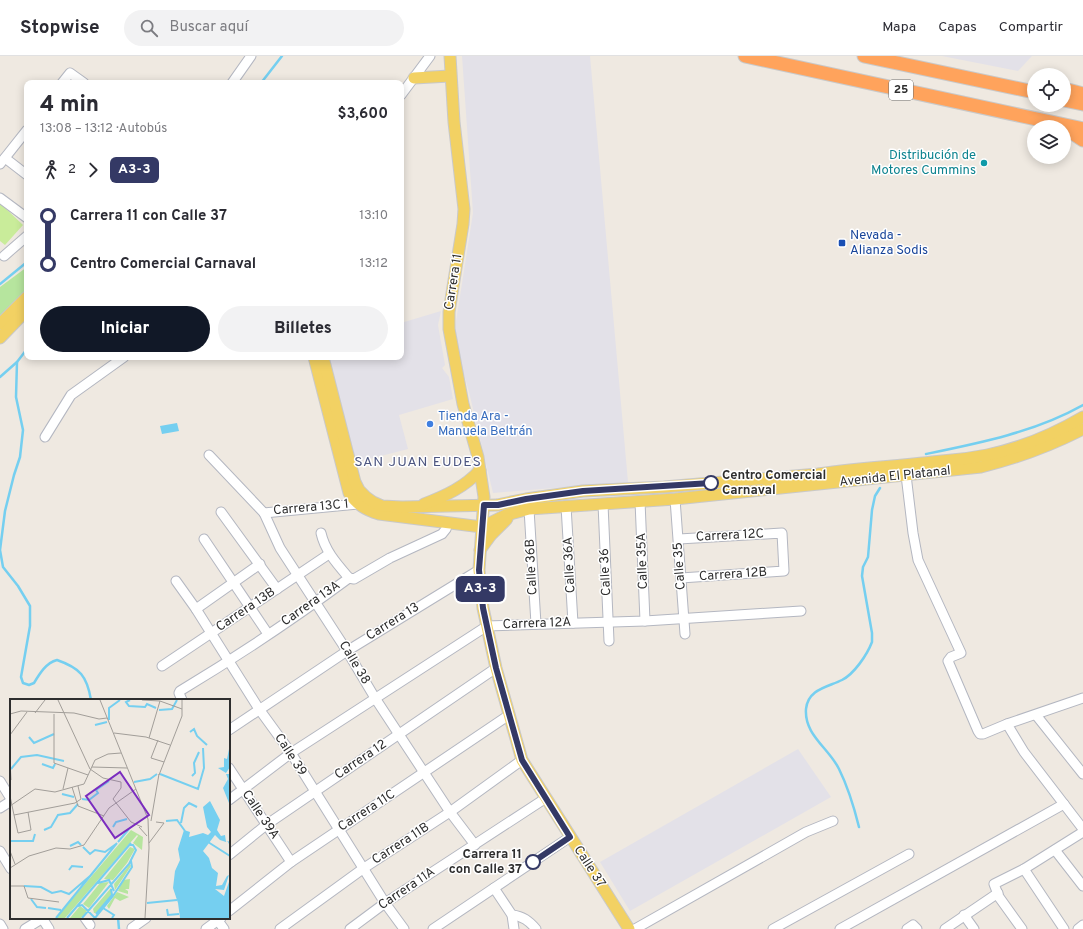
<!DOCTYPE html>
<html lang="es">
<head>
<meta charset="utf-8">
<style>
	:root { --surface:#fff; --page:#f2f2f3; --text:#2b2b33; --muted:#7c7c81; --line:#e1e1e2; --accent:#111827 }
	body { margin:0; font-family:Overpass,sans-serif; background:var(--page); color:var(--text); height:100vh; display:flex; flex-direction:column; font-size:15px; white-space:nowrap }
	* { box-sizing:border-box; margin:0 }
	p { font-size:13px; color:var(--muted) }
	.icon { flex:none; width:22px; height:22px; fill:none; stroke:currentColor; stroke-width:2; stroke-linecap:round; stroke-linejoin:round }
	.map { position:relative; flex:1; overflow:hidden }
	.details { position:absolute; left:24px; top:24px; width:380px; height:280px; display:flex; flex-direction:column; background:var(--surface); border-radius:8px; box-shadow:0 2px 10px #0003 }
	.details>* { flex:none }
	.badge { padding:0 8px; border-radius:6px; font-size:14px; line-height:26px }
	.tools { position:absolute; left:1027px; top:12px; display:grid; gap:8px }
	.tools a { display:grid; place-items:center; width:44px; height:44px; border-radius:50%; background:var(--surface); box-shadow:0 2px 10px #0003; font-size:20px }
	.map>.badge { position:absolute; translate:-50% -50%; box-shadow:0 0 0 2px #fff }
	.legs { display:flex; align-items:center; gap:6px; height:44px; padding:0 16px; font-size:13px }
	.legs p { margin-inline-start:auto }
	.headline { display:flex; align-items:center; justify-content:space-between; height:68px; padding:0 16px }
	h1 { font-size:22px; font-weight:800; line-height:30px }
	.action { display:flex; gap:8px; margin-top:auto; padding:8px 16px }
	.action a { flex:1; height:46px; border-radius:24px; background:var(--accent); color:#fff; font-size:16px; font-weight:800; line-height:46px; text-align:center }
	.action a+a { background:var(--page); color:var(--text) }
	ul { padding:0 16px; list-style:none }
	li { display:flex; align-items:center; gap:14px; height:48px; font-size:15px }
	li i { display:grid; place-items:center; width:6px; height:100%; margin:0 5px; background:currentColor }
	li i::after { content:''; width:10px; height:10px; margin:-5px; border:3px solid; border-radius:50%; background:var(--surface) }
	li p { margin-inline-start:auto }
	li:first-child i { background:linear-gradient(#0000 50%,currentColor 0) }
	li:last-child i { background:linear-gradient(currentColor 50%,#0000 0) }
	header { display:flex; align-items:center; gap:24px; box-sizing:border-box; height:56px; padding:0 20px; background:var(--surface); border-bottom:1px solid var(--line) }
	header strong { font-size:19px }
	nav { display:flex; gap:22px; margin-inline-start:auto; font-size:14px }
	.search { width:280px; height:36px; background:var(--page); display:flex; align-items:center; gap:10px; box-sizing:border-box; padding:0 14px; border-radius:22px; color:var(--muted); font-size:15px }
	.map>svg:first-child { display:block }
	.industrial { fill:#e3e1e8 }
	.green { fill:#b6e59e }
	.pitch { fill:#c9ec9a }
	.water { fill:#75cff0 }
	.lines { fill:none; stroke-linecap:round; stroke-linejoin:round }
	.stream { stroke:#75cff0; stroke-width:2.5 }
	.minor-casing { stroke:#b4b7c1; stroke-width:11 }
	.major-casing { stroke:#c9c9c9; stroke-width:13 }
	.highway-casing { stroke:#c9c9c9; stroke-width:15 }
	.minor { stroke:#fff; stroke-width:9 }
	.major { stroke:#f2d163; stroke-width:11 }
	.highway { stroke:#ffa35c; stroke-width:13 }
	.line-1-casing { stroke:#fff; stroke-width:9 }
	.line-1 { stroke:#343965; stroke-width:6 }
	.culture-dot { fill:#0f9aa8; stroke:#fff; stroke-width:1.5 }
	.transit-dot { fill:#1a4fb4; stroke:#fff; stroke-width:1.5 }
	.shop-dot { fill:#3f7fe0; stroke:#fff; stroke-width:1.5 }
	.stop-1-dot { fill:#fff; stroke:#343965; stroke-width:2 }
	.labels { text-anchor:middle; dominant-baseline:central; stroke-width:3; stroke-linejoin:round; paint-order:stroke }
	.shield { fill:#fff; stroke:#6d6d6d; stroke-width:1 }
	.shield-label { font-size:12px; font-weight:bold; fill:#2e2e2e }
	.culture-label { font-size:13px; fill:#0d838f; stroke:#fff; text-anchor:end }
	.transit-label { font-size:13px; fill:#164399; stroke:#fff; text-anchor:start }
	.street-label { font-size:13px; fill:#2e2e2e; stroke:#fff }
	.shop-label { font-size:13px; fill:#366cbe; stroke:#fff; text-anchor:start }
	.stop-label { font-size:13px; font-weight:bold; fill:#2e2e2e; stroke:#fff; text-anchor:start }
	.neighbourhood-label { font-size:14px; letter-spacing:1px; fill:#4d5680; stroke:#fff }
	.inset-river { fill:none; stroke:#75cff0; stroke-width:2 }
	.inset-road { fill:none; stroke:#a29e99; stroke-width:1 }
	.view { fill:#7b2cbf; fill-opacity:0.15; stroke:#7b2cbf; stroke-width:2 }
	.inset-edge { fill:none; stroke:#2e2e2e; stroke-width:2 }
</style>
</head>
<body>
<header>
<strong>Stopwise</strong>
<div class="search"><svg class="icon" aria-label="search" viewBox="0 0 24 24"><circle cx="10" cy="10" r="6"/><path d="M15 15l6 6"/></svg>Buscar aquí</div>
<nav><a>Mapa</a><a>Capas</a><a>Compartir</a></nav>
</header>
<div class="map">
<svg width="1083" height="873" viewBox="0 0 1083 873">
	<rect width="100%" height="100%" fill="#efe9e1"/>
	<!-- industrial -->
	<g class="industrial">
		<polygon points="462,0 590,0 628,426 493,437 469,336 461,308 455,272 473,157"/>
		<polygon points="942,0 1032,0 1018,15"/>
		<polygon points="441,255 438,269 445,309 442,312 449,321 453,343 399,359 408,393 354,407 328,301 401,301 401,267"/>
		<polygon points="798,693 831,741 630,855 600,806"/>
	</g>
	<!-- green -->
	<polygon class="green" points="27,211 27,233 0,262 0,231"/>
	<!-- pitch -->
	<polygon class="pitch" points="0,147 23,169 5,189 0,185"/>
	<!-- water -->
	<polygon class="water" points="177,367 179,375 162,378 160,370"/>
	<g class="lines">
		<!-- stream -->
		<g class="stream">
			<polyline points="261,27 282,0"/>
			<polyline points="0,228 27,206"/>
			<path d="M 17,306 L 16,341 L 23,374 L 20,401 L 14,419 L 5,455 L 0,494 L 3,511 L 18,530 L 30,550 L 30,570 L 21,621 L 23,627 L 29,629 L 34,627 C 40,617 46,607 57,604 C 80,612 87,620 91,644"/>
			<polyline points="0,321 17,306 27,293"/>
			<path d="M 926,398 C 980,387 1035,376 1083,349"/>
			<path d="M 859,771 C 854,751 848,731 839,713 C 829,692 804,679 806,653 C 808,633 828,631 842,624 C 854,618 867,599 872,586 C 872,584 872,580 872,577 L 862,520 L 863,511 L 868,501 L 872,454 L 875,440 L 880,432"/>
			<polyline points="118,862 119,873"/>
		</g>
		<defs>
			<g id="minor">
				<polyline points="62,27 70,17 84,27"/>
				<polyline points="232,27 251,0"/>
				<polyline points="401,39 430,0"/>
				<polyline points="5,102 27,119"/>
				<polyline points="0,108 27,74"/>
				<polyline points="0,142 27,162"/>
				<polyline points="4,200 27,180"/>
				<polyline points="45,381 71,339 124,301"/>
				<polyline points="209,399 264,457 280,492 347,595 375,642 450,756 475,789"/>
				<polyline points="906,419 913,477 918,504 961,597 951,601 948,605 978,675 980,678 983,678 1007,668 1083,642"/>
				<polyline points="675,443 685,578"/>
				<polyline points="640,445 645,565"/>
				<polyline points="603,448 609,585"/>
				<polyline points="566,450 573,567"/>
				<polyline points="529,453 536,568"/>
				<polyline points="221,456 277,533"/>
				<polyline points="264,457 358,448"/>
				<path d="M 321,477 C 325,495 337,508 349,522"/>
				<polyline points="204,483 268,578"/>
				<polyline points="679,483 782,477 784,515 681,522"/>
				<polyline points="176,525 196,553 259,653 291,697 385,847 404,873"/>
				<polyline points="196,553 260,508"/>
				<polyline points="162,610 329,498"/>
				<path d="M 182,644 L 179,637 L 180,635 C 238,600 295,562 349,522 L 354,523 L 390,502 L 442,478 L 446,473 L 448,467"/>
				<polyline points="1036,659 1083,718"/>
				<polyline points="1007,668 1024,696 1083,773"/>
				<polyline points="229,674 347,595 479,514"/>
				<polyline points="229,712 291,806"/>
				<polyline points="0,725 11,743"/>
				<polyline points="229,744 291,697 487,570 645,565 801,555"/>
				<polyline points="0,752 11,745"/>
				<polyline points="1055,794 1083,830"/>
				<polyline points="0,795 11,813"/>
				<polyline points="229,799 266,769 496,612"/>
				<polyline points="1024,813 1064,873"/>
				<polyline points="494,832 512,859 514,873"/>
				<polyline points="229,855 291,806 509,659"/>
				<path d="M 512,859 C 523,860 529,865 536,873"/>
				<polyline points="964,859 974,873"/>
				<polyline points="42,862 49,873"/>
				<polyline points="85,862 90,869"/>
				<polyline points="216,862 224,873"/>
				<polyline points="0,868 3,873"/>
				<polyline points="132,872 146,862"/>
				<polyline points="25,873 43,862"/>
				<polyline points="206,873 221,862"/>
				<polyline points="280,873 364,812 450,756 522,704"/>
				<polyline points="350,873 385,847 546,742"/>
				<polyline points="433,873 570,781"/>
				<polyline points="635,873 806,776 833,765"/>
				<polyline points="773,873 909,798"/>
				<polyline points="840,873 1064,748"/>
				<polyline points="907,873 913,869 917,873"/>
				<polyline points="945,873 998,837"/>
				<polyline points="1022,873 999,841 994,828 1024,813 1083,776"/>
				<polyline points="1078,873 1083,869"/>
			</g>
			<g id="major">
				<polyline points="450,0 454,66 464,153 463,168 449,256 449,273 463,348 478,401 484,441 479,514 483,552 496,612 522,704 629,873"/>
				<polyline points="414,22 450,20"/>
				<polyline points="0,268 27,241"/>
				<polyline points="0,282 27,254"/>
				<path d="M 314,301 L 349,437 C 357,449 366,454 379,458 L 482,471 L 506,459 L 529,453 L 675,443 L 981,411 C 1017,402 1050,390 1083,373"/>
				<path d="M 323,301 L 355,426 L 359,434 L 366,441 L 373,446 L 382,450 L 402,451 L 497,449 L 526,443 L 583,435 L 664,431 L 818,418 C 859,412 900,410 942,405 C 957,404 972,402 987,399 C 1021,392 1054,378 1083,361"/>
				<path d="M 424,448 C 445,440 465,431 480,414"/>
				<polyline points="480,494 491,479 507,463"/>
			</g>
			<g id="highway">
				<polyline points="745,0 1083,73"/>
				<polyline points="864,0 1034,36"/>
				<polyline points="1064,33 1083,38"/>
				<polyline points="1064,44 1083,48"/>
				<polyline points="1065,72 1083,84"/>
			</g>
		</defs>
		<!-- minor casing -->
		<use href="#minor" class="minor-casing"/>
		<!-- major casing -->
		<use href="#major" class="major-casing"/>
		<!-- highway casing -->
		<use href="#highway" class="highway-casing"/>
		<!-- minor -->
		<use href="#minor" class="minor"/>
		<!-- major -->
		<use href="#major" class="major"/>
		<!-- highway -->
		<use href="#highway" class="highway"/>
	</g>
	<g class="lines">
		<defs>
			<polyline id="line-1" points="533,806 570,781 522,704 496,612 483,552 479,514 484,449 498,449 526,443 583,435 711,427"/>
		</defs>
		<!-- line-1 casing -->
		<use href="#line-1" class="line-1-casing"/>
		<!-- line-1 -->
		<use href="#line-1" class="line-1"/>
	</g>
	<!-- markers -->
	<circle class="culture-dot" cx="984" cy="107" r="4"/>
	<rect class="transit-dot" x="838" y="183" width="8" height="8" rx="2"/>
	<circle class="shop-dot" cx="430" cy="368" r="4"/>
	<g class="stop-1-dot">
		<circle cx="711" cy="427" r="7"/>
		<circle cx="533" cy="806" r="7"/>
	</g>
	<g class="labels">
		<!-- shield labels -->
		<rect class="shield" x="889" y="24" width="24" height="20" rx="3"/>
		<g class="shield-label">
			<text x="901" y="34">25</text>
		</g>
		<!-- culture labels -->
		<g class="culture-label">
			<text x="976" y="100">Distribución de<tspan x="976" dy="15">Motores Cummins</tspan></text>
		</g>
		<!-- transit labels -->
		<g class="transit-label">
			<text x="850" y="180">Nevada -<tspan x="850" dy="15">Alianza Sodis</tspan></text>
		</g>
		<!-- street labels -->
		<g class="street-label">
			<text transform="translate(454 226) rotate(-81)">Carrera 11</text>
			<text transform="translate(895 421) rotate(-6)">Avenida El Platanal</text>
			<text transform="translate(311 452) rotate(-5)">Carrera 13C 1</text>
			<text transform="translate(730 480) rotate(-3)">Carrera 12C</text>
			<text transform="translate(643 505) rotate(-92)">Calle 35A</text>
			<text transform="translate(570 509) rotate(-93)">Calle 36A</text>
			<text transform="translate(680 510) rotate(-94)">Calle 35</text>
			<text transform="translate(532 511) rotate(-93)">Calle 36B</text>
			<text transform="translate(606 516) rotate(-93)">Calle 36</text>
			<text transform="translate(733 519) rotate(-4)">Carrera 12B</text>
			<text transform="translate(311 548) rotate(-35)">Carrera 13A</text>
			<text transform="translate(246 554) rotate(-34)">Carrera 13B</text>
			<text transform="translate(393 566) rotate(-32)">Carrera 13</text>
			<text transform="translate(537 568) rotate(-2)">Carrera 12A</text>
			<text transform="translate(354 607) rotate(59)">Calle 38</text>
			<text transform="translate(290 699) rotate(57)">Calle 39</text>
			<text transform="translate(361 704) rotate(-34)">Carrera 12</text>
			<text transform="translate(367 755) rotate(-33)">Carrera 11C</text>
			<text transform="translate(260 759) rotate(56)">Calle 39A</text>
			<text transform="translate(401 788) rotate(-33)">Carrera 11B</text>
			<text transform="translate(589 811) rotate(57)">Calle 37</text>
			<text transform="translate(407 833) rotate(-34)">Carrera 11A</text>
		</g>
		<!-- shop labels -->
		<g class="shop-label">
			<text x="438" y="361">Tienda Ara -<tspan x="438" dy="15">Manuela Beltrán</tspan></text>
		</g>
		<!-- stop labels -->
		<g class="stop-label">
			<text x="722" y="420">Centro Comercial<tspan x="722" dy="15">Carnaval</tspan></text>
			<text x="522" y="799" text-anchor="end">Carrera 11<tspan x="522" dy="15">con Calle 37</tspan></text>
		</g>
		<!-- neighbourhood labels -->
		<g class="neighbourhood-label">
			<text x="418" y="406">SAN JUAN EUDES</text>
		</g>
	</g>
	<!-- overview -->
	<g transform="translate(10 643)">
		<rect width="220" height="220" fill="#efe9e1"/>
		<path d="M 121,131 L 133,138 L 132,151 L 123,144 L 128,137 L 127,136 L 55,219 L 46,219 ZM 120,148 L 125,150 L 117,164 L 103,181 L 94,180 ZM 120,165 L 121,167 L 105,191 L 104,185 ZM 120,180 L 119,190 L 115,190 L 118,192 L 118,195 L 108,192 L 113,181 ZM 99,183 L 79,209 L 73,205 L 90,184 ZM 101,189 L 102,197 L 88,214 L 84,214 L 83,210 ZM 107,193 L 119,198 L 110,202 L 105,199 L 99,210 L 97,207 ZM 70,207 L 77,212 L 71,219 L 60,219 Z" fill="#b6e59e"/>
		<path d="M 219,50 L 220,68 L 216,74 L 208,69 L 214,68 L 214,59 L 217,60 ZM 216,75 L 220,75 L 219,104 L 213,89 L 218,80 ZM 200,102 L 210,121 L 207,131 L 211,137 L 215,136 L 216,143 L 220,142 L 220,135 L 220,147 L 218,143 L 216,143 L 210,141 L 205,136 L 193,152 L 199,159 L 202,169 L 208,174 L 206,187 L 212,186 L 217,177 L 219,176 L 214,191 L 205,190 L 214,197 L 220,180 L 220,219 L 170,219 L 168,204 L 163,189 L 165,172 L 170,161 L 168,150 L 174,131 L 180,133 L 179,138 L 193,134 L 198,136 L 201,133 L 197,128 L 193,108 Z" fill="#75cff0"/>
		<path class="inset-river" d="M 120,1 L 116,3 L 119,7 L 135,8 L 137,5 L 146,9M 149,11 L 162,10 L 167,1M 99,21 L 99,9 L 110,1M 85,26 L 97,23M 180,33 L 184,30 L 187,37 L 197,46M 19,38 L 24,44 L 44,35M 32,65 L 43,69 L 45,65M 1,70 L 11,58 L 27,56 L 54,62M 150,75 L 188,90 L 194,69 L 193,49M 182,77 L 185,74 L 184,64 L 189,53M 124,83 L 140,80 L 147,75M 52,95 L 64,98M 72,100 L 79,101 L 88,94 L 86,91 L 99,82M 156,122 L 167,121 L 175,132M 171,124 L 174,109 L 179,104 L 187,108M 103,128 L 106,123 L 117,120M 34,131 L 41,128 L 48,116 L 60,114 L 68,105M 0,142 L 23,142 L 25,135M 108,143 L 119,130M 198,143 L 220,157M 60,147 L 68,143 L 71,146M 73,148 L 80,155 L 85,151 L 95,153 L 106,145M 59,171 L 62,167 L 73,168M 88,184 L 99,181 L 104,192M 14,187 L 31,188 L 42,194 L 51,192 L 59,195 L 80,177M 21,200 L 27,208 L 36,209M 137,204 L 167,201M 68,207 L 72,206 L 85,219 L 103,197 L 122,168 L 121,162M 38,209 L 51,211M 93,209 L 104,216 L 102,219M 157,210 L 158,216 L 169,215M 86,215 L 102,196 L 101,190M 46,219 L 107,144M 57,219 L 121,144M 72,219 L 119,165 L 126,151 L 123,146 L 119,146"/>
		<path class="inset-road" d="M 48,1 L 80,70 L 93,79 L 111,83 L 111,89 L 103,100 L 121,123 L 132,128M 90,1 L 138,120 L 139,149 L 135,219M 132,1 L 150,2 L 172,10M 25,14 L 35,1M 0,15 L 11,12 L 64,14 L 89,20 L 97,19M 44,15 L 44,64 L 78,76M 104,34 L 136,38 L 160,46M 0,36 L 17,13M 139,39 L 150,2M 148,41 L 141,59 L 154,63M 0,62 L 1,81M 82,68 L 117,69M 149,76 L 172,17 L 172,1M 62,88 L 68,107 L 94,117M 53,90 L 58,69M 0,97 L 4,116 L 65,104 L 71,100 L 68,87M 0,107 L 25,90 L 45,93 L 74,85 L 85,61 L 98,55 L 111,54M 4,116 L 8,134 L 21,131 L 18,113M 141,122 L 149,75M 129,128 L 137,137M 139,144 L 154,124 L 146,123M 0,152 L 5,165M 0,169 L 19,157 L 46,149 L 60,150 L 74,146 L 99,109 L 126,90M 0,187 L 14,187 L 18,199 L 49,203"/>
		<path class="view" d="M 110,73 L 139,116 L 105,139 L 76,97 Z"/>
		<rect width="220" height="220" class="inset-edge"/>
	</g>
</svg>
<div class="tools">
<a><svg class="icon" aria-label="locate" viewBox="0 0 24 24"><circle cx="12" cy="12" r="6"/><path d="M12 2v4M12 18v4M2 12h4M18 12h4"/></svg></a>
<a><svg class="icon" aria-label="layers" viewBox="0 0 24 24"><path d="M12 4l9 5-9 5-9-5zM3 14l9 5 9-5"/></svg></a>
</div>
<b class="badge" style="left:480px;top:533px;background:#343965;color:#fff">A3-3</b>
<section class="details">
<div class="headline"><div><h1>4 min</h1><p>13:08 – 13:12 · Autobús</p></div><b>$3,600</b></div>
<div class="legs"><svg class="icon" aria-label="walk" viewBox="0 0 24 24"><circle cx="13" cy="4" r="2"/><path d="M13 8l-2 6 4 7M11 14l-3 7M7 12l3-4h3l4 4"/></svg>2<svg class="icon" aria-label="forward" viewBox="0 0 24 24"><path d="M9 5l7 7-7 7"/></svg><b class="badge" style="background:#343965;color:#fff">A3-3</b></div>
<ul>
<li><i style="color:#343965"></i><b>Carrera 11 con Calle 37</b><p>13:10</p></li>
<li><i style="color:#343965"></i><b>Centro Comercial Carnaval</b><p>13:12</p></li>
</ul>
<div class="action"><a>Iniciar</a><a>Billetes</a></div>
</section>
</div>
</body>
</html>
